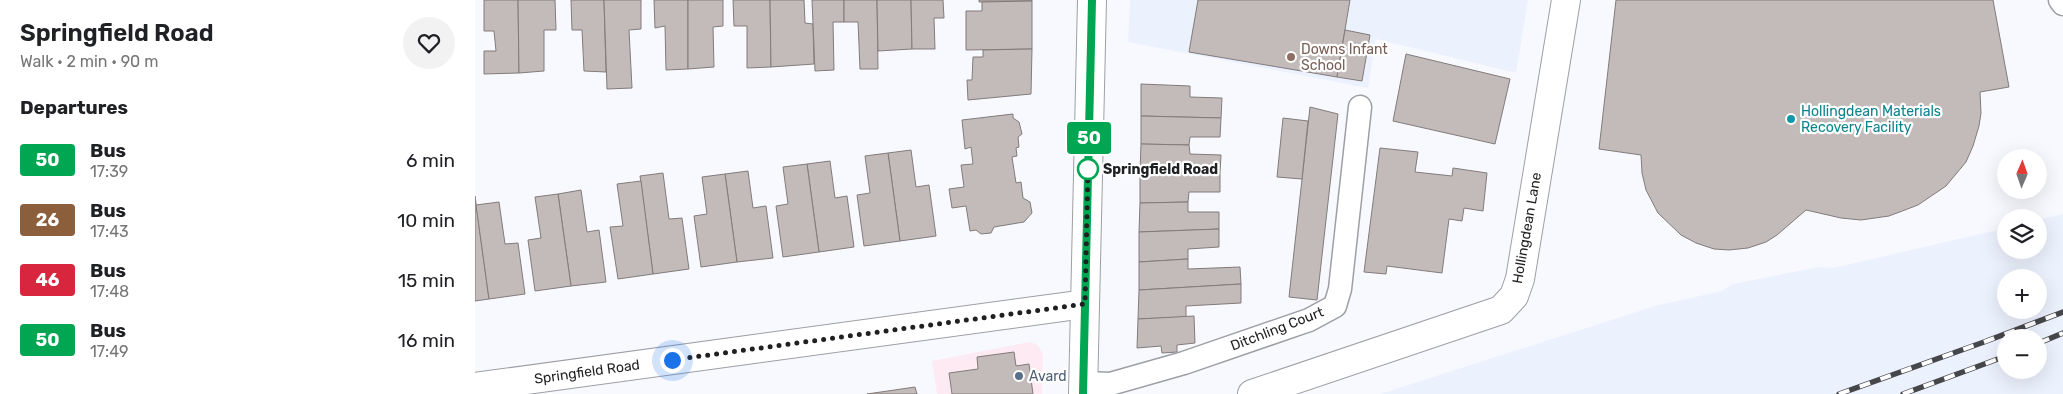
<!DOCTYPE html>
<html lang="en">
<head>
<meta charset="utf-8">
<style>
	:root { --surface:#fff; --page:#f2f2f2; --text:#202124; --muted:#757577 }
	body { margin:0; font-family:Rubik,sans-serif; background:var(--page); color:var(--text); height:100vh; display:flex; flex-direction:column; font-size:19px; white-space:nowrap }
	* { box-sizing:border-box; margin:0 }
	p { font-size:16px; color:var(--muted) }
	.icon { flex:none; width:28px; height:28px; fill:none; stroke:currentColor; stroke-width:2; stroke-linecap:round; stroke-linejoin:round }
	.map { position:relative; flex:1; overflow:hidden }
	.details { display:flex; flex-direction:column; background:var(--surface); width:475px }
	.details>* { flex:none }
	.badge { padding:0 10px; border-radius:4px; font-size:18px; line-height:32px }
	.needle { width:32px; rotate:2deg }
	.controls { position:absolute; left:1522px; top:149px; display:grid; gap:10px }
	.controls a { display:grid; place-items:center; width:50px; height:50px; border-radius:50%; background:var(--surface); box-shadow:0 5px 20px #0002; font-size:25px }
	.you { position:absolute; width:25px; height:25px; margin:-12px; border:4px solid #fff; border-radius:50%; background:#1a73e8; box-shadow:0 0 0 8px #1a73e833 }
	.map>.badge { position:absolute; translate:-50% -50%; box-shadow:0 0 0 2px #fff }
	h2 { padding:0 20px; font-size:19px; line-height:45px }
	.round { display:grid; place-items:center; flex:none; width:52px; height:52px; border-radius:26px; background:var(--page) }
	.overview { display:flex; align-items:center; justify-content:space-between; height:85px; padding:0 20px }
	h1 { font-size:24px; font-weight:600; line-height:38px }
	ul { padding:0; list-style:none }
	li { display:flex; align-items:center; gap:15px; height:60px; padding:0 20px }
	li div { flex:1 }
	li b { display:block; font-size:19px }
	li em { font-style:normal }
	li .badge { min-width:55px; font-weight:700; text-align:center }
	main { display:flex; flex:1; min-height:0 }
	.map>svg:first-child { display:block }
	.commercial { fill:#fdeaf3 }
	.built { fill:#ecf1fe; fill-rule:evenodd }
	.building { fill:#c2bbba; stroke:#827b7b }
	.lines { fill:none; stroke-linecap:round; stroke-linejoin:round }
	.lane-casing { stroke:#9d9fa5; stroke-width:25 }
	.street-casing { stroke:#9d9fa5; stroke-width:30 }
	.secondary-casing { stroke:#9d9fa5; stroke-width:30 }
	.lane { stroke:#fff; stroke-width:22 }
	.street { stroke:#fff; stroke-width:28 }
	.secondary { stroke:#fff; stroke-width:28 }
	.rail-casing { stroke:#46474a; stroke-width:5.5 }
	.rail { stroke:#fff; stroke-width:4; stroke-dasharray:11; stroke-linecap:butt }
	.line-casing { stroke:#fff; stroke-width:11 }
	.line { stroke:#00a651; stroke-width:8 }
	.walk { stroke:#1f2022; stroke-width:5; stroke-dasharray:0 9 }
	.education-dot { fill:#8d6e63; stroke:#fff; stroke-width:2 }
	.culture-dot { fill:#0f9aa8; stroke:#fff; stroke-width:2 }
	.stop-dot { fill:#fff; stroke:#00a651; stroke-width:2.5 }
	.service-dot { fill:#5c6f8a; stroke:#fff; stroke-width:2 }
	.labels { text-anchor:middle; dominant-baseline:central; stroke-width:4.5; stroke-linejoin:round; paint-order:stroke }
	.education-label { font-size:14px; fill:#785e54; stroke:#fff; text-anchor:start }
	.culture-label { font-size:14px; fill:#0d838f; stroke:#fff; text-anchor:start }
	.stop-label { font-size:14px; font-weight:bold; fill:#1f2022; stroke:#fff; text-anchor:start }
	.street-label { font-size:14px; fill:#1f2022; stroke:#fff }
	.service-label { font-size:14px; fill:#4e5e75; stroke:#fff; text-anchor:start }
</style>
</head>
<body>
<main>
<section class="details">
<div class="overview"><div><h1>Springfield Road</h1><p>Walk · 2 min · 90 m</p></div><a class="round"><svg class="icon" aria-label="heart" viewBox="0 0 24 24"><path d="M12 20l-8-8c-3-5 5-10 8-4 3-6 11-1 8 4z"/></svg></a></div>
<h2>Departures</h2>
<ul>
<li><span class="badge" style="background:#00a651;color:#fff">50</span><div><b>Bus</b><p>17:39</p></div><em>6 min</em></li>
<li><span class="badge" style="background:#8b5e3c;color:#fff">26</span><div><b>Bus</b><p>17:43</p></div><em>10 min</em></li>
<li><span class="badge" style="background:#d7263d;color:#fff">46</span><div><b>Bus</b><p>17:48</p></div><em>15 min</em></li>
<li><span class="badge" style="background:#00a651;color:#fff">50</span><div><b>Bus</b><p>17:49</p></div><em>16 min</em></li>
</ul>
</section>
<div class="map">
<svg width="1588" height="394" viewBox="0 0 1588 394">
	<rect width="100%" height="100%" fill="#f8f9fe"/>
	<!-- commercial -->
	<polygon class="commercial" points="555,342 563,345 568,355 567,394 462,394 457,361"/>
	<!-- built -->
	<g class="built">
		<polygon points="655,0 1053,0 1041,73 901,39 893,88 653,42"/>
		<path d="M 1588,214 L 1588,394 L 905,394 L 1180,306 L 1247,291 L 1258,284 L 1344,267 L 1358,268 L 1531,228 L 1531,250 L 1564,250 L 1564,220 ZM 1531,278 L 1564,278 L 1564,310 L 1531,310 ZM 1531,338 L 1564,338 L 1564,370 L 1531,370 Z"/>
	</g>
	<!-- building -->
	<g class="building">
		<polygon points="9,0 43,0 44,73 9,74 9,51 21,51 19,31 9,31"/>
		<polygon points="43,0 80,0 81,30 69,30 69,71 44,73"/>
		<polygon points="96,0 129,0 131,72 109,71 107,30 97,30"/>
		<polygon points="129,0 166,0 166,29 154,30 157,88 132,89"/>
		<polygon points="179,0 213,0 213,69 191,70 190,26 180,28"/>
		<polygon points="213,0 248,0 248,26 238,27 239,67 213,69"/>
		<polygon points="258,0 295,0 296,67 272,68 272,26 259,26"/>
		<polygon points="295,0 329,0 330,23 338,24 339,64 296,67"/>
		<polygon points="337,0 369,0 369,22 358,22 359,70 340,71"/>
		<polygon points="369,0 402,0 403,69 385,69 383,22 369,22"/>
		<polygon points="402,0 436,0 437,49 403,51"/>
		<polygon points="436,0 468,0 469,18 459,18 460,49 437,49"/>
		<polygon points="504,0 557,0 557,1 504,2"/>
		<polygon points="723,0 875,0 862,77 714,52"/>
		<polygon points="1141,0 1518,0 1534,87 1505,92 1506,113 1504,126 1498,146 1491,162 1471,186 1443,205 1414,216 1386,220 1366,218 1331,210 1302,235 1291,242 1273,248 1254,250 1239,249 1221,243 1206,235 1183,213 1171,190 1167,173 1166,155 1124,149"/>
		<polygon points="557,1 557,49 491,50 491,11 507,11 507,2"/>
		<polygon points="870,30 895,35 887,81 862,77"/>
		<polygon points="557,49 556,94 493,100 492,80 497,80 498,57 508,57 508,50"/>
		<polygon points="931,54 1035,79 1020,144 918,121"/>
		<polygon points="666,84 715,86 715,97 747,98 746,118 666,116"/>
		<polygon points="835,107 863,114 842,300 814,297"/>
		<polygon points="538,114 538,118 544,122 547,134 543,137 544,147 541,148 542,156 537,157 541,183 546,182 548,198 555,202 557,213 549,222 519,227 516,233 506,234 501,230 495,231 491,206 477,208 474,189 489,187 486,165 498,164 496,147 490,149 487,120"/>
		<polygon points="666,116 746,118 745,137 715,137 714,145 666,144"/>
		<polygon points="808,118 833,121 827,179 802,177"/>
		<polygon points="666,144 714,145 715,154 746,155 745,173 665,173"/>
		<polygon points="905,148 943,152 940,172 977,176 978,168 1012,173 1008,211 989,208 987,221 974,219 967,273 912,266 911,274 889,272"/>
		<polygon points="436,150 441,187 454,185 461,236 425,241 413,153"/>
		<polygon points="413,153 425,241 389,246 382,195 395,193 390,156"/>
		<polygon points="355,161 360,198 372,196 379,247 344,252 332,164"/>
		<polygon points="332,164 344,252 308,257 301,206 313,204 308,167"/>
		<polygon points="273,171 278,208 291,206 298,258 262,262 250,174"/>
		<polygon points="188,173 194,219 207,218 214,269 178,274 165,176"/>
		<polygon points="665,173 745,173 745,192 714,192 713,202 665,203"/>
		<polygon points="250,174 262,262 226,267 219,216 232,214 227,177"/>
		<polygon points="166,181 178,274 143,279 135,227 148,226 142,184"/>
		<polygon points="106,190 112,232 124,230 131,282 96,286 83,194"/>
		<polygon points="83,194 96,286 60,291 53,240 66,238 60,197"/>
		<polygon points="0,196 14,299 0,301"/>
		<polygon points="24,202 30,244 43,243 50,294 14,299 1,205"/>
		<polygon points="713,202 713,212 744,212 744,229 664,232 665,203"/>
		<polygon points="744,229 744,247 713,249 713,259 664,262 664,232"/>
		<polygon points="713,259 713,269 765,267 766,284 664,290 664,262"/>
		<polygon points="766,284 766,303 711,306 711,317 663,319 664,290"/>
		<polygon points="719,316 720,343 702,345 702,352 687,353 686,346 662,348 663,319"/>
		<polygon points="539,352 541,366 554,364 558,394 477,394 474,373 503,369 502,357"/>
		<polygon points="440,387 442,394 392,394"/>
	</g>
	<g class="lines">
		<defs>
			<g id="lane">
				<polyline points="1585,0 1588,4"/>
				<polyline points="608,383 635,384 709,363 834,320 860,306 865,289 885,107"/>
			</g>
			<g id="street">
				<polyline points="0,387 610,304"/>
				<polyline points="777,394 1026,310 1039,296 1045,279 1091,0"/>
			</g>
			<polyline id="secondary" points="608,394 617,0"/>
		</defs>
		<!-- lane casing -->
		<use href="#lane" class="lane-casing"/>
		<!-- street casing -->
		<use href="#street" class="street-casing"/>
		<!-- secondary casing -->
		<use href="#secondary" class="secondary-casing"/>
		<!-- lane -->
		<use href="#lane" class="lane"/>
		<!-- street -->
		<use href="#street" class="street"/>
		<!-- secondary -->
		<use href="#secondary" class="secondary"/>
		<defs>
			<g id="rail">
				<polyline points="1564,343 1588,333"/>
				<polyline points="1364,394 1509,342 1588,312"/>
				<polyline points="1428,394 1531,356"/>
			</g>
		</defs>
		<!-- rail casing -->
		<use href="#rail" class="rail-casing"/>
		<!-- rail -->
		<use href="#rail" class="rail"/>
	</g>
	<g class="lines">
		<defs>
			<polyline id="line" points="608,394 617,0"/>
		</defs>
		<!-- line casing -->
		<use href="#line" class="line-casing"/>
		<!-- line -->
		<use href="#line" class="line"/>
		<!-- walk -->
		<polyline class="walk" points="197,360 610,304 613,166 613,169"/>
	</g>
	<!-- markers -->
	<circle class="education-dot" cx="816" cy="57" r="5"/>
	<circle class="culture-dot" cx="1316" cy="119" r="5"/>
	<circle class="stop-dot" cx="613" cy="169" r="10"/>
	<circle class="service-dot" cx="544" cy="376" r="5"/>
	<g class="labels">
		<!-- education labels -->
		<g class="education-label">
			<text x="826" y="49">Downs Infant<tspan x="826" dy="16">School</tspan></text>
		</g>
		<!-- culture labels -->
		<g class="culture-label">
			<text x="1326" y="111">Hollingdean Materials<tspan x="1326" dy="16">Recovery Facility</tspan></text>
		</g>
		<!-- stop labels -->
		<g class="stop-label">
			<text x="628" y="169">Springfield Road</text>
		</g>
		<!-- street labels -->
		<g class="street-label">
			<text transform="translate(1052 228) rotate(-80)">Hollingdean Lane</text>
			<text transform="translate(802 329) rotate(-21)">Ditchling Court</text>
			<text transform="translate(112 372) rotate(-8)">Springfield Road</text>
		</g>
		<!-- service labels -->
		<g class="service-label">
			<text x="554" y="376">Avard</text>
		</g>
	</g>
</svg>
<div class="controls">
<a><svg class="needle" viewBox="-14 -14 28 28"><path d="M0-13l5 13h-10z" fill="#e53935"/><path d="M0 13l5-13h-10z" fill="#757577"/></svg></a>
<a><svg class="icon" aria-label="layers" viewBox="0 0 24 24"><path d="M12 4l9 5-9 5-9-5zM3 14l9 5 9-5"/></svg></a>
<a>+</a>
<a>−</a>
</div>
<div class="you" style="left:197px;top:360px"></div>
<b class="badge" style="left:614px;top:138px;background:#00a651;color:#fff">50</b>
</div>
</main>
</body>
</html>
